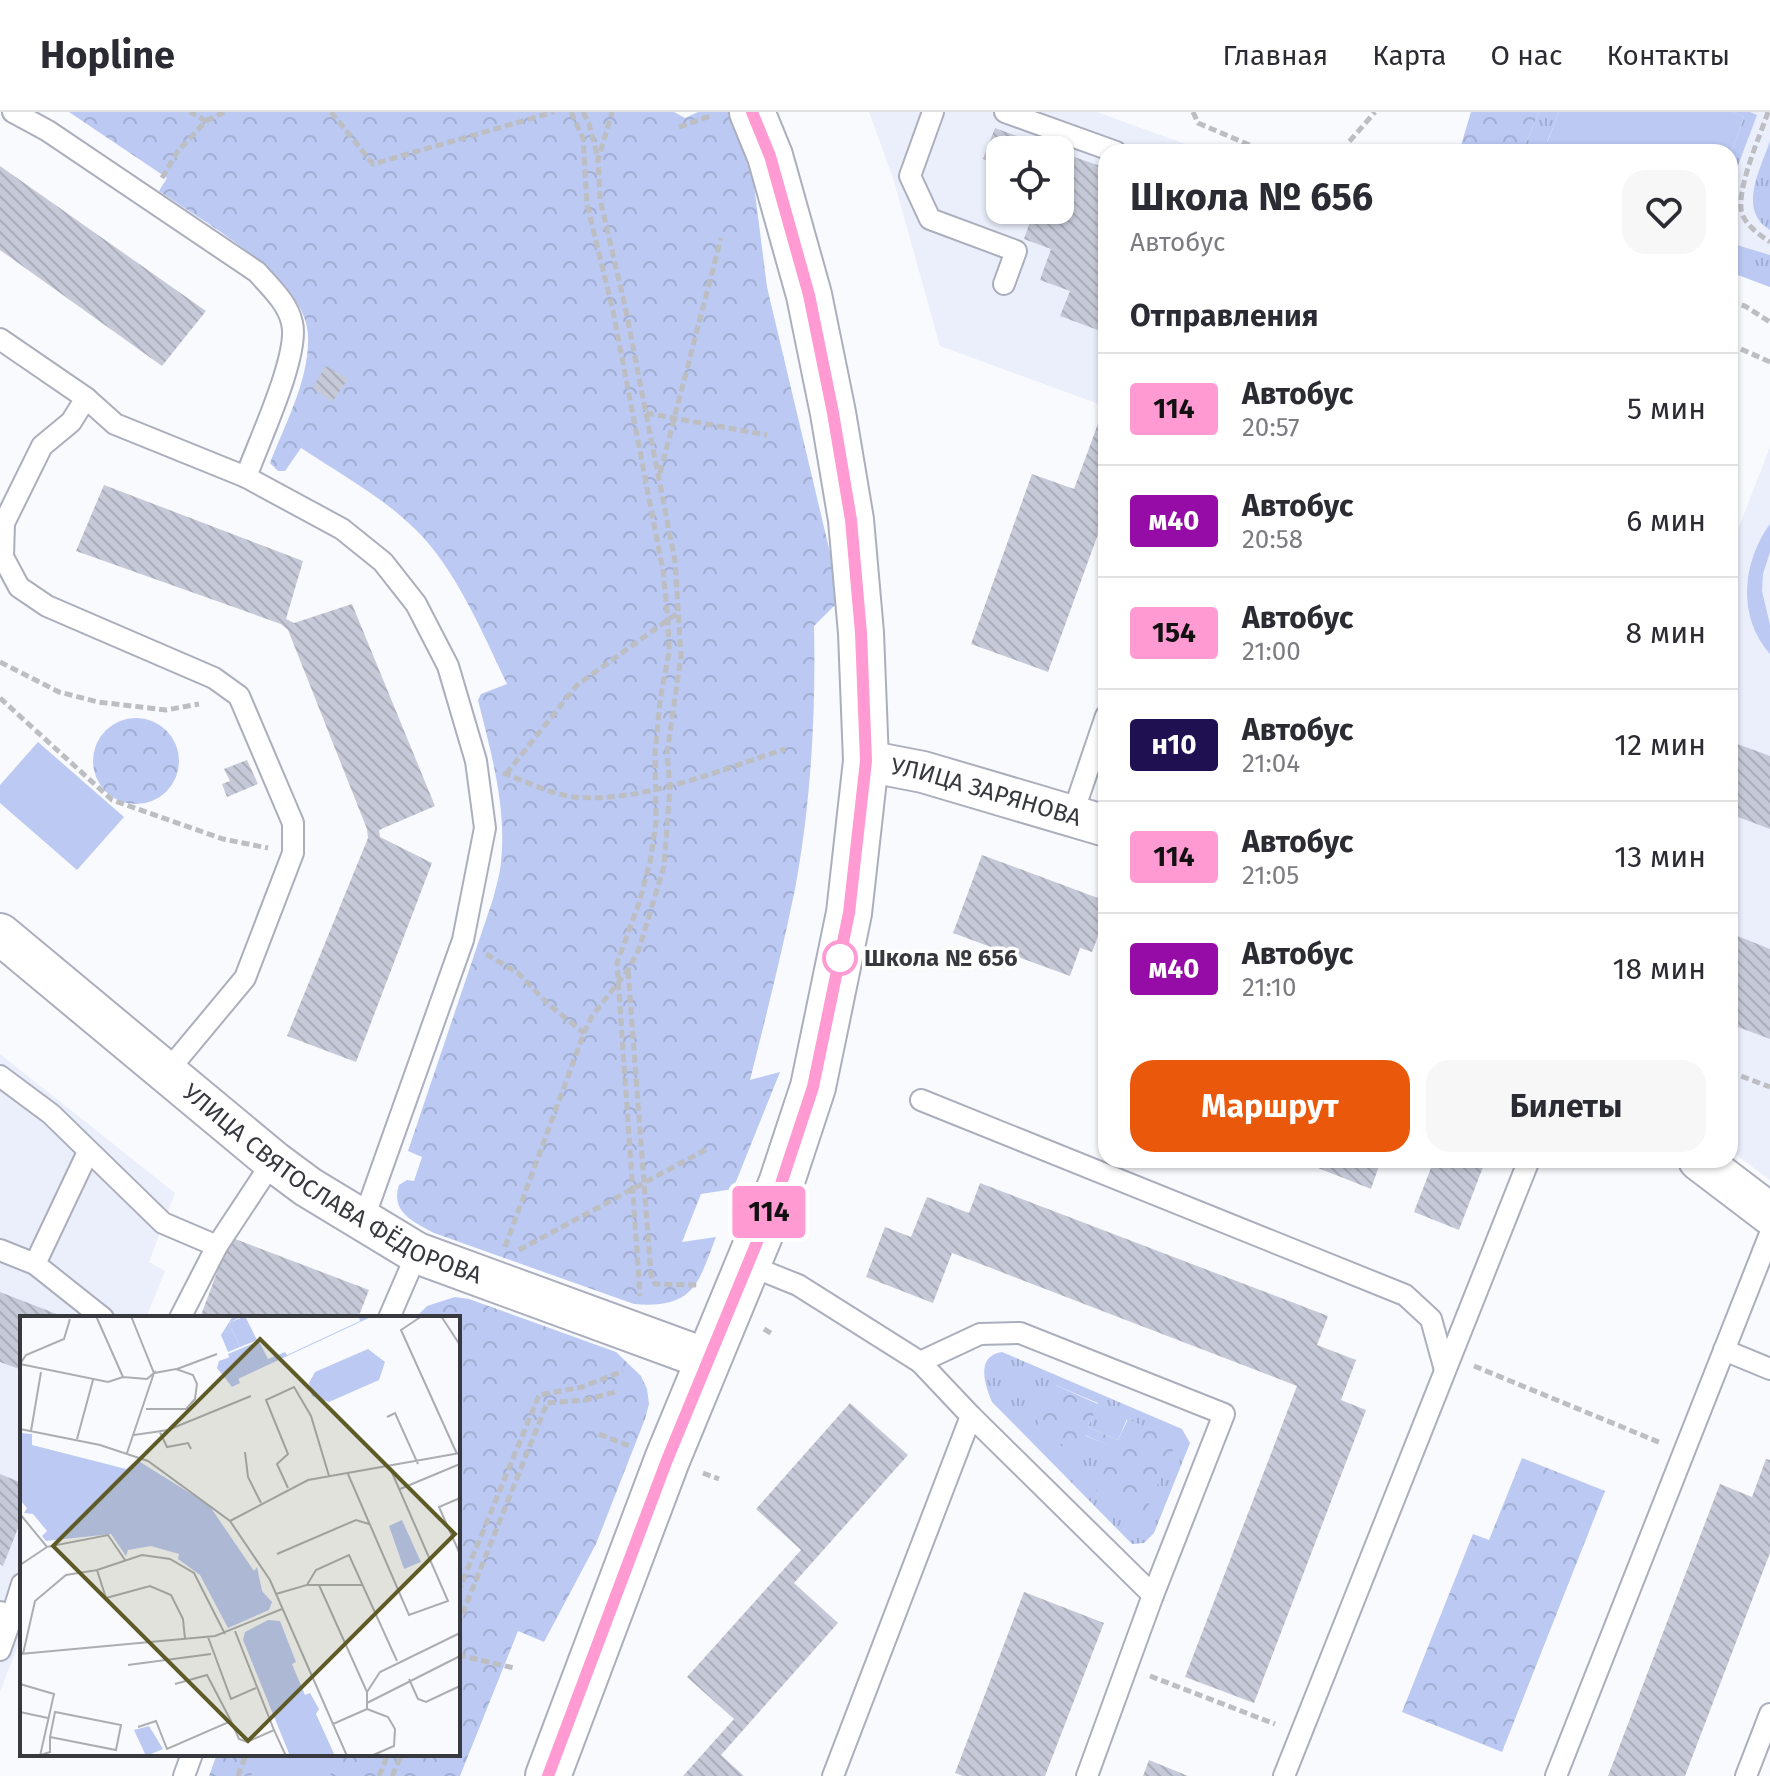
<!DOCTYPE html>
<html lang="ru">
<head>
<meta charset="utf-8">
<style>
	:root { --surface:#fff; --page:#f7f7f7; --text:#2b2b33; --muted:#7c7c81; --line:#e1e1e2; --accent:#ea580c }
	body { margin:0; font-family:"Fira Sans",sans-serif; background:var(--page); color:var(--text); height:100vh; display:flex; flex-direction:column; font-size:30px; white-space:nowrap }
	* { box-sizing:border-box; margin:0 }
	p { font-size:26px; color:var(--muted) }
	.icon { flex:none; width:44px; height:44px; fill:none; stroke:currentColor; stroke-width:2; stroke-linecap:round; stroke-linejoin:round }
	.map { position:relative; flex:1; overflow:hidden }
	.side { position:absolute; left:1098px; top:32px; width:640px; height:1024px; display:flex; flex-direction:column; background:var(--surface); border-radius:24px; box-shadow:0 2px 6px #0004 }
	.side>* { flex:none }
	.badge { padding:0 16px; border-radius:6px; font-size:28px; line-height:52px }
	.tools { position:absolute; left:986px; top:24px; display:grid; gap:16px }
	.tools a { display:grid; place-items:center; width:88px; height:88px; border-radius:16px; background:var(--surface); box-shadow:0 2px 6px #0004; font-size:40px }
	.map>.badge { position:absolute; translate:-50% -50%; box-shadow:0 0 0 4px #fff }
	h2 { padding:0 32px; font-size:30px; line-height:72px }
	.round { display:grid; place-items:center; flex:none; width:84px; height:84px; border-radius:24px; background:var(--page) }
	.headline { display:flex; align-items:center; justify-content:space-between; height:136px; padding:0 32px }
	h1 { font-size:38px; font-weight:700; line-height:60px }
	.cta { display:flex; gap:16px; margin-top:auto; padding:16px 32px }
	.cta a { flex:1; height:92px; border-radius:24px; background:var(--accent); color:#fff; font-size:32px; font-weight:700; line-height:92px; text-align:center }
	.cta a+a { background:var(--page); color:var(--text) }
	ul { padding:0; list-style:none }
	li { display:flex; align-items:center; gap:24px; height:112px; padding:0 32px; border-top:2px solid var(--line) }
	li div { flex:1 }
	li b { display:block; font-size:30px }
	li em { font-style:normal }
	li .badge { min-width:88px; font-weight:700; text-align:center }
	header { display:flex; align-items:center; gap:48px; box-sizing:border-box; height:112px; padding:0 40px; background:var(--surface); border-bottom:2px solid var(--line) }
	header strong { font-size:38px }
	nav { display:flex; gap:44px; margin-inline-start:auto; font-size:28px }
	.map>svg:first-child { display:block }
	.built { fill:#ebeffc; fill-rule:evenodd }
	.grass { fill:url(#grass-tufts); fill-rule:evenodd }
	.park { fill:url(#park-crowns) }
	.pitch { fill:#bbc9f3 }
	.building { fill:url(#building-back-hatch) }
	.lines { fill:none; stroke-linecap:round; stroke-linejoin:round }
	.service-casing { stroke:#abafbd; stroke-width:24 }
	.minor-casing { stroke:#abafbd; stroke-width:44 }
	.tertiary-casing { stroke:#abafbd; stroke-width:48 }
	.path { stroke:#bcbec2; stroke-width:5; stroke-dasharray:8 4; stroke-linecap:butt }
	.service { stroke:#fff; stroke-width:20 }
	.minor { stroke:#fff; stroke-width:40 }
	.tertiary { stroke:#fff; stroke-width:44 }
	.line-casing { stroke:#fff; stroke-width:18 }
	.line { stroke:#ff9ad2; stroke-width:12 }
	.stop-dot { fill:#fff; stroke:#ff9ad2; stroke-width:4 }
	.labels { text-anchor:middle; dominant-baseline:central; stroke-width:7; stroke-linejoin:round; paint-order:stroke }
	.street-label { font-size:24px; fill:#37393f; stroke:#fff }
	.stop-label { font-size:24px; font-weight:bold; fill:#37393f; stroke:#fff; text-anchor:start }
	.inset-road { fill:none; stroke:#abadb1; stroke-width:2 }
	.view { fill:#5f5b27; fill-opacity:0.15; stroke:#5f5b27; stroke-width:4 }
	.inset-edge { fill:none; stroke:#37393f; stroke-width:4 }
</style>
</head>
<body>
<header>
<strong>Hopline</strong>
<nav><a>Главная</a><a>Карта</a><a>О нас</a><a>Контакты</a></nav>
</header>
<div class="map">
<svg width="1770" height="1664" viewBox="0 0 1770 1664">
	<defs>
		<pattern id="grass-tufts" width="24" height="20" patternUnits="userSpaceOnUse" patternTransform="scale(2)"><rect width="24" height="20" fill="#bbc9f3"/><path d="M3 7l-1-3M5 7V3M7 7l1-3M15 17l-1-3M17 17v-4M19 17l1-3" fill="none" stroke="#a1add1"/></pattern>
		<pattern id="park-crowns" width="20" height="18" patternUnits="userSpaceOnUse" patternTransform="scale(2)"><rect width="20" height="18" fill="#bbc9f3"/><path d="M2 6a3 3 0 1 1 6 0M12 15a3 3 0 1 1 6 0" fill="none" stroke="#a1add1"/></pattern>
		<pattern id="building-back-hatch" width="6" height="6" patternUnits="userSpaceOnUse" patternTransform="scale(2)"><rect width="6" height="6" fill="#c6cad8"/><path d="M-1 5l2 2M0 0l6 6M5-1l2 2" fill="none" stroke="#abaeba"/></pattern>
	</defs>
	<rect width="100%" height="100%" fill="#f9fafd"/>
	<!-- built -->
	<g class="built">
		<path d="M 869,0 L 1097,0 L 1207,40 L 1106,40 L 1104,294 L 940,234 L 893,66 ZM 1000,38 L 1060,38 L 1060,98 L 1000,98 Z"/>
		<polygon points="1539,0 1770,0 1770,175 1730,160 1730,40 1522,40"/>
		<polygon points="1770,335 1770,1068 1730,1038 1730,438"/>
		<polygon points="0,942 175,1081 149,1150 165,1159 146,1206 22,1206 22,1523 0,1580"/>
	</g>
	<!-- grass -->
	<g class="grass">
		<polygon points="1539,0 1559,0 1547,30 1573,40 1522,40"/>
		<polygon points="1732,0 1750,0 1757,3 1730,75 1730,43 1744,5"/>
		<path d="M 1770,29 L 1770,118 C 1737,98 1761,56 1770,29 Z"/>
		<polygon points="1730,131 1770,143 1770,175 1730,160"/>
		<path d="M 1002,1240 L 1182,1317 L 1190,1331 L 1154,1421 L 1144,1431 L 1132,1432 L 992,1290 C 985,1273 975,1244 1002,1240 ZM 1055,1273 L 1098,1291 L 1088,1315 L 1118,1328 L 1127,1307 L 1145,1401 L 1115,1336 L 1084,1323 Z"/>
	</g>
	<!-- park -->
	<g class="park">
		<path d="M 69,0 L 674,0 L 685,6 L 698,0 L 731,0 L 754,73 L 767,175 L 841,487 L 814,514 C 816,600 811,691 795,777 C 782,841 766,904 750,968 L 780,960 L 733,1077 L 701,1082 L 682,1130 L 716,1125 C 698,1172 694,1197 634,1192 L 434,1121 C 414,1110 390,1100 399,1073 L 407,1068 L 414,1069 L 422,1045 L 408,1039 L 493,787 C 496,775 500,762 501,750 C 507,696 491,640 478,588 L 481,582 L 507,572 C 483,522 456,457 416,418 C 383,385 340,362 301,336 L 285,359 L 278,359 L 270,351 C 285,312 310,267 308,223 C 306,166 202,109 159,79 L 167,66 Z"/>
		<polygon points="1471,0 1539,0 1522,40 1459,40"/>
		<circle cx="136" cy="649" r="43"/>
		<polygon points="455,1185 469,1187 616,1240 641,1264 647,1277 649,1292 645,1307 596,1432 544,1530 518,1519 460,1664 209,1664 217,1642 458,1642 458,1206 415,1206 427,1194"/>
		<polygon points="1055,1273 1098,1292 1088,1315 1118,1328 1128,1307 1177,1329 1145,1401 1096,1379 1114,1336 1085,1323 1077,1339 1034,1320"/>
		<polygon points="1522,1346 1605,1379 1502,1640 1402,1600 1473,1422 1489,1428"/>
	</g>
	<!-- pitch -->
	<g class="pitch">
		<polygon points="1559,0 1732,0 1744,5 1730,43 1730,40 1573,40 1547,31"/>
		<path d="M 1770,412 L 1770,440 L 1763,462 L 1762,479 L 1770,513 L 1770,542 C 1737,505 1742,450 1770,412 Z"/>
		<polygon points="38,630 124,705 77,758 0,691 0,673"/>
		<polygon points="258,1642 339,1642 330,1664 251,1664"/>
	</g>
	<!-- building -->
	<g class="building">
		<polygon points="995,16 1055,38 1000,38 1000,53 983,47"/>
		<polygon points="1060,40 1106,56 1106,221 1060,204 1070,179 1040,168 1051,137 1024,127 1034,98 1060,98"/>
		<polygon points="0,54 206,199 162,254 0,138"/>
		<polygon points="326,254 348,267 332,290 312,276"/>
		<polygon points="1106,290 1106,400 1048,560 971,532 1032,362 1074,377"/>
		<polygon points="104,373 303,449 286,507 294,511 352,492 435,694 379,718 380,725 432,751 356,950 287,924 368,726 367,717 288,518 281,512 76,439"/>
		<polygon points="1735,631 1770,644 1770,717 1730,702 1730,645"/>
		<polygon points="247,648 258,672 227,685 222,672 230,669 224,657"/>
		<polygon points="982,743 1106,789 1106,803 1092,840 1080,836 1070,864 953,821"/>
		<polygon points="1730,821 1770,837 1770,927 1730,912"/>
		<polygon points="1304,1048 1381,1048 1371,1077 1303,1050"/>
		<polygon points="1434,1048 1465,1048 1483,1055 1459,1118 1414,1100"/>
		<polygon points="980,1071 1328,1204 1317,1233 1356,1248 1341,1288 1366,1298 1254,1591 1185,1565 1297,1274 952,1141 933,1191 866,1165 885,1115 911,1125 927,1085 969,1101"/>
		<polygon points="230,1125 369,1178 358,1206 200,1206"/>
		<polygon points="0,1180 67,1206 22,1206 22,1258 0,1250"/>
		<polygon points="850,1291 908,1343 794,1471 838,1511 721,1643 744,1664 683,1664 734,1607 687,1565 801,1438 756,1397"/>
		<polygon points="1766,1347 1770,1348 1770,1441 1685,1664 1608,1664 1720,1372 1752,1385"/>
		<polygon points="0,1362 22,1371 22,1406 3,1454 0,1452"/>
		<polygon points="1024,1480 1104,1511 1045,1664 963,1664 955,1661"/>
		<polygon points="1149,1648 1188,1664 1143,1664"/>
	</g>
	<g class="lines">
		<defs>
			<g id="service">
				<path d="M 13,0 L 48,19 L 257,160 C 270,175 288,191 292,211 C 300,243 258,331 246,365"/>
				<polyline points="933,0 910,64 930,107 1016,139 1004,172"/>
				<polyline points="1005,0 1116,40"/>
				<polyline points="0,227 86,286 71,310 42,334 4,411 3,445 19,475 47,494 214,566 239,584 293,711 293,741 245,866 166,961"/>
				<polyline points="86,286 115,312 246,365 342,417 383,450 416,492 448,554 476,649 485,716 463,828 363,1109"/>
				<polyline points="1072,704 1106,604"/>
				<polyline points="0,964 51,1002 163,1111 217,1134"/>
				<polyline points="921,988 1405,1183 1431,1207 1445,1258"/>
				<polyline points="0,1138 35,1152 103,1206"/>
				<polyline points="35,1152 88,1040"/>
				<polyline points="748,1153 798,1173 920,1250 980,1222 1020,1221 1224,1302 1153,1483 1087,1664"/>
				<polyline points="180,1206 217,1134 273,1049"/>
				<polyline points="389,1206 417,1141"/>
				<polyline points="1724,1238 1770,1257"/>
				<polyline points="971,1304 1153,1483"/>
				<polyline points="0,1500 12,1504 0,1538"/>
				<polyline points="12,1504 22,1472"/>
				<polyline points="184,1664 192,1642"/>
				<polyline points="833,1664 971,1304 920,1250"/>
				<polyline points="1284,1664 1529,1048"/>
				<polyline points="1556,1664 1770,1122"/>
				<polyline points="1746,1664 1770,1602"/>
			</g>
			<g id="minor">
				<path id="s1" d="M 866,649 L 923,660 L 1106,714"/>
				<path id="s2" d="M 0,822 L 273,1049 L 308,1075 L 417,1141 L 709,1248"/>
				<polyline points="1699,1048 1770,1102"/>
			</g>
			<polyline id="tertiary" points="548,1664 667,1348 781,1072 813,975 849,801 866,649 861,521 851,408 833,301 809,183 770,44 752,0"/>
		</defs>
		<!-- service casing -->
		<use href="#service" class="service-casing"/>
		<!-- minor casing -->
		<use href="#minor" class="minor-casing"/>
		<!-- tertiary casing -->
		<use href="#tertiary" class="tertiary-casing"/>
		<!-- path -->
		<g class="path">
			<polyline points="331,0 373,52 554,0"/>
			<polyline points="571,0 583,26 587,92 613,199 663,459 668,508 669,540 660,588 655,642 656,711 650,750 639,791 617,851 640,1184"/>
			<polyline points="583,0 589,12 598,47"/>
			<polyline points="1193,0 1198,11 1266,40"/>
			<path d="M 1768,0 C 1761,22 1733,83 1743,104 C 1749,116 1760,123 1770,130"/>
			<polyline points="206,9 225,0"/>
			<polyline points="679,15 713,3"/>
			<polyline points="1344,40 1348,31 1375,0"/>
			<polyline points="162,66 178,39 206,9 190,0"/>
			<polyline points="1730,190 1745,194 1770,210"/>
			<polyline points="1730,232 1770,250"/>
			<polyline points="646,301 767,323"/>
			<polyline points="660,361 721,126"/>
			<polyline points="0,550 59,580 98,590 166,598 199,592"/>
			<polyline points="0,586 112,688 223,727 268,736"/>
			<path d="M 503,661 C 525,669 550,682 574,685 C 643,691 720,658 785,637"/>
			<polyline points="506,662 577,573 679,500"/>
			<polyline points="486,842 518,861 547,891 584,921"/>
			<polyline points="628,859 651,1163 655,1172 697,1173"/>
			<polyline points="1730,960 1770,975"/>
			<polyline points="505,1135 584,921 592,904 628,858 639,837 664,754 670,675 667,641 681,544 675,449 625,194 600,87 598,48 612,0"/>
			<polyline points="519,1138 707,1037"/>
			<polyline points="764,1217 774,1223"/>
			<polyline points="1474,1254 1661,1331"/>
			<polyline points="599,1322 632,1335"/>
			<polyline points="703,1361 719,1367"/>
			<polyline points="458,1480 539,1283 582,1275 623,1259"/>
			<polyline points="458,1513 547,1291 585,1288 615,1280"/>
			<polyline points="458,1543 514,1556"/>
			<polyline points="1150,1564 1275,1612"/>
			<polyline points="238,1664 246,1642"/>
			<polyline points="379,1664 388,1642"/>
			<polyline points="392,1664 402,1642"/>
		</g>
		<!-- service -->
		<use href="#service" class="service"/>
		<!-- minor -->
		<use href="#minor" class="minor"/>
		<!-- tertiary -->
		<use href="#tertiary" class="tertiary"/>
	</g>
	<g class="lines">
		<defs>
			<polyline id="line" points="548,1664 667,1348 781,1072 813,975 849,801 866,649 861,521 851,408 833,301 809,183 770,44 752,0"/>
		</defs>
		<!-- line casing -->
		<use href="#line" class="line-casing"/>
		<!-- line -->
		<use href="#line" class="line"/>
	</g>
	<!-- markers -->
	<circle class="stop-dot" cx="840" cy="846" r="16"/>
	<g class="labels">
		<!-- street labels -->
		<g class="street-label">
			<text stroke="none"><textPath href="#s1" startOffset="124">УЛИЦА ЗАРЯНОВА</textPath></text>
			<text stroke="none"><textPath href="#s2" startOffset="418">УЛИЦА СВЯТОСЛАВА ФЁДОРОВА</textPath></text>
		</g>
		<!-- stop labels -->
		<g class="stop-label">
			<text x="864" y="846">Школа № 656</text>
		</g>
	</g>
	<!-- overview -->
	<g transform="translate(20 1204)">
		<rect width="440" height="440" fill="#f9fafd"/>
		<path d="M 213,0 L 222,0 L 209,7 L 220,31 L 208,36 L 201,19 ZM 339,0 L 353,0 L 218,63 L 208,38 L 239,25 L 248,43 L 265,36 L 267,39 L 340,5 Z" fill="#bbc9f3"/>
		<path d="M 225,0 L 237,24 L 220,31 L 209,7 ZM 210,41 L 220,67 L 212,71 L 197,52 L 199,45 ZM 0,117 L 12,118 L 12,129 L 106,153 L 117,144 L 189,189 L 234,255 L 237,251 L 242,275 L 252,286 L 249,294 L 208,312 L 180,259 L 158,243 L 159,238 L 131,230 L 108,234 L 106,240 L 91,218 L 26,225 L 22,220 L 27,215 L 13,198 L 4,197 L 7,192 L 0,184 ZM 382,204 L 401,246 L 384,253 L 369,210 ZM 248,304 L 260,305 L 276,346 L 272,348 L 285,379 L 290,377 L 299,393 L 296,398 L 315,440 L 270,440 L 223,324 L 225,316 ZM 129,410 L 143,433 L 126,440 L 114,414 Z" fill="#bbc9f3"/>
		<path d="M 238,27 L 244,40 L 218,53 L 212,38 ZM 348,33 L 365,46 L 359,64 L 309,86 L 292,80 L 289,67 L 295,56 ZM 32,175 L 51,197 L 39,206 L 21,185 ZM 257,365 L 269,391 L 257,396 L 246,370 Z" fill="#bbc9f3"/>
		<path class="inset-road" d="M 76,0 L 103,61M 111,0 L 134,57 L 156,53 L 173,59 L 177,68 L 175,83 L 166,93 L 126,93M 402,0 L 381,14 L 437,138M 421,0 L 440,29M 0,48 L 88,66 L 103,61 L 127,63 L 134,57 L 107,137M 0,48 L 6,39 L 44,23 L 50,3M 157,53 L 197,38M 367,101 L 375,97 L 398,148M 0,113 L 80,129 L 128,145 L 210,205 L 250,264 L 327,440M 11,115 L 21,56M 140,116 L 147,131 L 168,127 L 171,133M 114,119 L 148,114 L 231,80M 57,123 L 73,64M 225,136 L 228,161 L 241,187M 328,158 L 389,299 L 428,285 L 370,152M 268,172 L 257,148 L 268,138 L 246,84 L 274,71 L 291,100 L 309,160M 380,173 L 440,148M 440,182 L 419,191 L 440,238M 0,198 L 27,231 L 88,219 L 105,244M 210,205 L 288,164 L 440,137M 257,238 L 336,204 L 349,208M 0,249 L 27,231M 77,254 L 122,239 L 150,243 L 174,257 L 205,318M 287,269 L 299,269 L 347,376M 299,269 L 342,269M 256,278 L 287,269 L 296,254 L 329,239 L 377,345M 215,315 L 254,414M 188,321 L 211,383 L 236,372M 0,338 L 195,320 L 262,293M 3,338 L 15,285 L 46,259 L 77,254 L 86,282 L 130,270 L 151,279 L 163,303 L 165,323M 108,349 L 191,338M 389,363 L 398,383 L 406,386 L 440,370M 0,368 L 34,378 L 20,440M 155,368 L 187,359 L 211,405M 347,387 L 440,340M 347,393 L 368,401 L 375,413 L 374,430 L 351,440M 0,396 L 28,402M 313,408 L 347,393 L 347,376 L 360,356 L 440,317M 118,411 L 136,405 L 147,433 L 211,405 L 219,423 L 227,426 L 254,414 L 266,440M 21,439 L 30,436 L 30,421 L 35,396 L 101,409 L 96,434 L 30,421"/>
		<path class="view" d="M 240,23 L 435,218 L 228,425 L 33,230 Z"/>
		<rect width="440" height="440" class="inset-edge"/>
	</g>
</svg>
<div class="tools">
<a><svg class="icon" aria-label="locate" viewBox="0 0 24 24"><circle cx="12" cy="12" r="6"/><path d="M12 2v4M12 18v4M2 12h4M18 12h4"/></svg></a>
</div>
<b class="badge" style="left:769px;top:1100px;background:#ff9ad2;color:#111">114</b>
<section class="side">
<div class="headline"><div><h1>Школа № 656</h1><p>Автобус</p></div><a class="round"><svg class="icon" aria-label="heart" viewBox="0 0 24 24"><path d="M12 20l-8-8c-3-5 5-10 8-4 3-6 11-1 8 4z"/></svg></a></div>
<h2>Отправления</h2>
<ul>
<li><span class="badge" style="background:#ff9ad2;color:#111">114</span><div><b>Автобус</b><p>20:57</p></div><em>5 мин</em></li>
<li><span class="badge" style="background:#960ca7;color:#fff">м40</span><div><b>Автобус</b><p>20:58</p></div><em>6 мин</em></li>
<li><span class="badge" style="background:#ff9ad2;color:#111">154</span><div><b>Автобус</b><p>21:00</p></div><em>8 мин</em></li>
<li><span class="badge" style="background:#1f1051;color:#fff">н10</span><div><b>Автобус</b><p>21:04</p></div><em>12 мин</em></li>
<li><span class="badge" style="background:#ff9ad2;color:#111">114</span><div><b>Автобус</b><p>21:05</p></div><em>13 мин</em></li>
<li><span class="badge" style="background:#960ca7;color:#fff">м40</span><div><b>Автобус</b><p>21:10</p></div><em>18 мин</em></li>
</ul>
<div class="cta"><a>Маршрут</a><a>Билеты</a></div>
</section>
</div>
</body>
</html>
